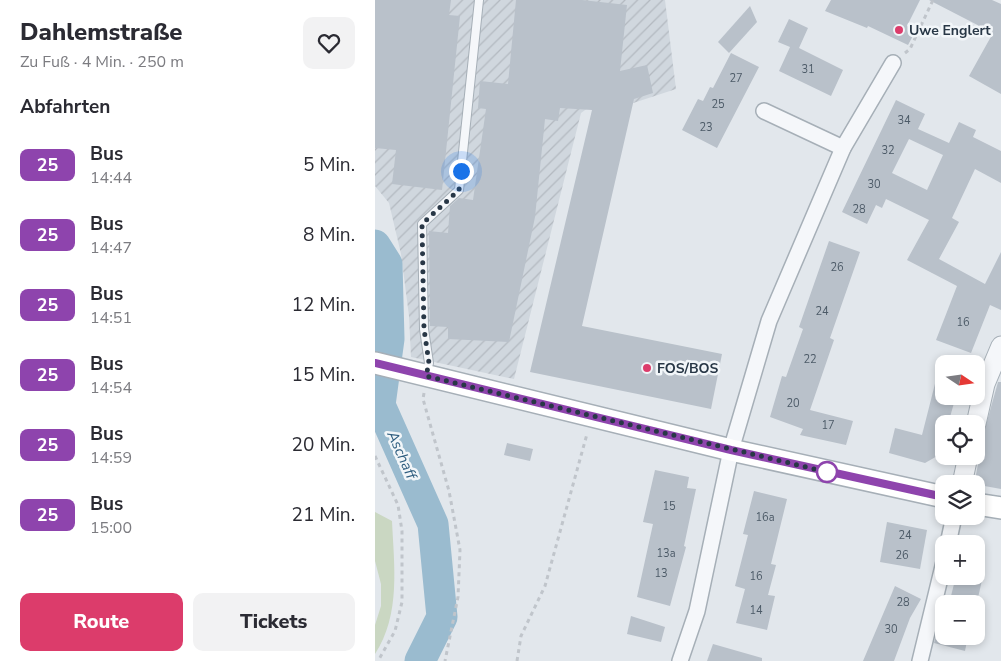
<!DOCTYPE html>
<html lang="de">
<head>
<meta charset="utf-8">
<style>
	:root { --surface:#fff; --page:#f2f2f3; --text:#2b2b33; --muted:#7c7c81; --accent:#dc3c6b }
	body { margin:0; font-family:"Nunito Sans",sans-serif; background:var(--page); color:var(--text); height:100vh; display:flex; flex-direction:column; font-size:19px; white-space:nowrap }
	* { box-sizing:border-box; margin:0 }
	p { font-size:16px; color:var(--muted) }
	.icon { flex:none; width:28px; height:28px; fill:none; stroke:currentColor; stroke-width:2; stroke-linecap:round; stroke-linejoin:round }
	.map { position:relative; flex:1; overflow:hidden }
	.drawer { display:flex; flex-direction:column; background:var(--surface); width:375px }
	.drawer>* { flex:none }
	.badge { padding:0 10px; border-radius:8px; font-size:18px; line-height:32px }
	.needle { width:32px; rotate:103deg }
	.tools { position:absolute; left:560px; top:355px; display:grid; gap:10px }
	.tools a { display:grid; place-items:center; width:50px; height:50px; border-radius:10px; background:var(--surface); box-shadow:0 2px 8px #0003; font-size:25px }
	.you { position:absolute; width:25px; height:25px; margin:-12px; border:4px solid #fff; border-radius:50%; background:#1a73e8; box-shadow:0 0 0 8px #1a73e833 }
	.map>.badge { position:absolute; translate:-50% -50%; box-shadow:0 0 0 2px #fff }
	h2 { padding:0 20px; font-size:19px; line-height:45px }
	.round { display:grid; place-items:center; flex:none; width:52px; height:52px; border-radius:10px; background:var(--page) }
	.head { display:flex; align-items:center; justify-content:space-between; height:85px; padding:0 20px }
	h1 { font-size:24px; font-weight:800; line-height:38px }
	.action { display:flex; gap:10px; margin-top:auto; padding:10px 20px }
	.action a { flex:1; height:58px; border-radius:10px; background:var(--accent); color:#fff; font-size:20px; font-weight:800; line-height:58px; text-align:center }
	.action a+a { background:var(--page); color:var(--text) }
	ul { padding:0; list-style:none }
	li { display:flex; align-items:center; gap:15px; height:70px; padding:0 20px }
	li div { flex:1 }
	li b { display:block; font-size:19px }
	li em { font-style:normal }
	li .badge { min-width:55px; font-weight:700; text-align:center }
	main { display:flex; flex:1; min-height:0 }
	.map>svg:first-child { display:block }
	.industrial { fill:url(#industrial-furrows) }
	.pitch { fill:#cad7c2 }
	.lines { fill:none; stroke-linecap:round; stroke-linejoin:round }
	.river { stroke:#9abbcf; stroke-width:31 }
	.building { fill:#b9c1ca; fill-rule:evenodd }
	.service-casing { stroke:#a6afb7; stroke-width:10 }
	.minor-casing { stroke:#a6afb7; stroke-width:18 }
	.tertiary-casing { stroke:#a6afb7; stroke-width:21 }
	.secondary-casing { stroke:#a6afb7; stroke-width:24 }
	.path { stroke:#c0c5cb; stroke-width:3; stroke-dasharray:4 4; stroke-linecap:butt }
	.service { stroke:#f5f7fa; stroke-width:8 }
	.minor { stroke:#f5f7fa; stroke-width:15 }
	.tertiary { stroke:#f5f7fa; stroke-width:19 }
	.secondary { stroke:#fff; stroke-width:21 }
	.line-casing { stroke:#fff; stroke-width:11 }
	.line { stroke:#8e44ad; stroke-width:8 }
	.walk { stroke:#283746; stroke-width:5; stroke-dasharray:0 9 }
	.poi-dot { fill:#dc3c6b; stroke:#f2f6f9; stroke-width:2 }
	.stop-dot { fill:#fff; stroke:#8e44ad; stroke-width:2.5 }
	.labels { text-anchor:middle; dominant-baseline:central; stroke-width:5; stroke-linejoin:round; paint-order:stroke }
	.number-label { font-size:11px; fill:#4c5a67 }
	.poi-label { font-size:14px; font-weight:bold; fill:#283746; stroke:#f2f6f9; text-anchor:start }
	.water-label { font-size:15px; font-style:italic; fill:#2e5d7f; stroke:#f2f6f9 }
</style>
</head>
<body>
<main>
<section class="drawer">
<div class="head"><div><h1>Dahlemstraße</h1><p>Zu Fuß · 4 Min. · 250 m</p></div><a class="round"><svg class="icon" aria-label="heart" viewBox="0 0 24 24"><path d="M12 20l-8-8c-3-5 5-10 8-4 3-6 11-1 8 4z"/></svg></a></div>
<h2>Abfahrten</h2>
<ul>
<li><span class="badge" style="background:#8e44ad;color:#fff">25</span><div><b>Bus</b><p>14:44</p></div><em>5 Min.</em></li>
<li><span class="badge" style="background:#8e44ad;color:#fff">25</span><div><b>Bus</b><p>14:47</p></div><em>8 Min.</em></li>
<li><span class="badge" style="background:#8e44ad;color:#fff">25</span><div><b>Bus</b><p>14:51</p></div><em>12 Min.</em></li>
<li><span class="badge" style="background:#8e44ad;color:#fff">25</span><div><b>Bus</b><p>14:54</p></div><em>15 Min.</em></li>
<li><span class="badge" style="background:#8e44ad;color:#fff">25</span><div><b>Bus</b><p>14:59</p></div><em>20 Min.</em></li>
<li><span class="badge" style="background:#8e44ad;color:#fff">25</span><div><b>Bus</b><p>15:00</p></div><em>21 Min.</em></li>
</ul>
<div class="action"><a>Route</a><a>Tickets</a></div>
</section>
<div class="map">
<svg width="626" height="661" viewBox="0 0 626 661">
	<defs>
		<pattern id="industrial-furrows" width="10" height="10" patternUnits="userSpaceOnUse" patternTransform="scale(1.25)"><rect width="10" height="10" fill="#d0d7de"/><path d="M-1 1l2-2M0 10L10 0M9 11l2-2" fill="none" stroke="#b3b9c0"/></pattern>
	</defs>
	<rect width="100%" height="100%" fill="#e2e7ec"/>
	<!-- industrial -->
	<polygon class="industrial" points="0,0 290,0 301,89 240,109 217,105 206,113 139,379 36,357 34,316 26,254 14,203 0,186"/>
	<!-- pitch -->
	<path class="pitch" d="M 0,512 L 17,521 C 19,566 26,614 0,654 L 0,625 L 6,606 L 6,584 L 0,561 Z"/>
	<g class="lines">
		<!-- river -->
		<polyline class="river" points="0,245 12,264 14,339 5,405 58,524 67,617 45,661"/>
	</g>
	<!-- building -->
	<g class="building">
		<polygon points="0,0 76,0 74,15 85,16 67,190 17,184 21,150 0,148"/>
		<polygon points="141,0 207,0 252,5 245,71 272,65 278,93 259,99 207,326 347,354 336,409 155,372 217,110 185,108 183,121 170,119 160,217 134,342 73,339 73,327 55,326 54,231 73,233 75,206 84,198 98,200 111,109 103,108 105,81 133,84"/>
		<polygon points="456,0 545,0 532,26 541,30 533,45 493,26 492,28 450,11"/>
		<polygon points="554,0 617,0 626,4 626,94 594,76 618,33"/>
		<polygon points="375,6 382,22 354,53 343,42"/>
		<polygon points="414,19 433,28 424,48 468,70 456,96 404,71 415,47 403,42"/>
		<polygon points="356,53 384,67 342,148 307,130 323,99 328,101 335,87 338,88"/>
		<path d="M 521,100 L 550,114 L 543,129 L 574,143 L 584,122 L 601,130 L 598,137 L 626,151 L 626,183 L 600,169 L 577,218 L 584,222 L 564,259 L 610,284 L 626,252 L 626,310 L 615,305 L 596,353 L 561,340 L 582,286 L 532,260 L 554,220 L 511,199 L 507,208 L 501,205 L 492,224 L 467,212 ZM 534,139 L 568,155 L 552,190 L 517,173 Z"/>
		<polygon points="454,241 485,252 455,338 459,340 435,410 478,421 471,445 425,435 428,429 395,417 407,376 411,377 428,329 424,327"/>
		<polygon points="565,364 569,365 569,396 581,396 573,424 569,424 569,439 564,455 550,463 514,453 520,428 547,435"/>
		<polygon points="623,382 626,382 626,489 604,485 600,480 609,432"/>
		<polygon points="132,443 158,449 155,461 129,455"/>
		<polygon points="280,470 314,477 312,488 321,489 309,546 311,547 295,606 262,597 278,524 268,522"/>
		<polygon points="379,491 412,499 396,564 401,565 393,595 400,596 392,630 361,623 370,589 360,586 373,535 368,534"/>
		<polygon points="512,522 552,530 545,569 505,562"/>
		<polygon points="581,576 608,576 602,602 576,596"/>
		<polygon points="520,586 546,599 535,618 519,661 488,661"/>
		<polygon points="256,616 290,627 286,642 252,634"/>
		<polygon points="561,636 593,636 590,651 559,643"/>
		<polygon points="338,644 387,658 387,661 332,661"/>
	</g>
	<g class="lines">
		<defs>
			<polyline id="service" points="51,375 54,363 49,329 47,224 84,190 104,0"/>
			<g id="minor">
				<polyline points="389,111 468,148"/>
				<polyline points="573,544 579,516"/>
				<polyline points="305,661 322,611 356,450 394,321 468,148 518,63"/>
				<polyline points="545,661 569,562"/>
			</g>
			<g id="tertiary">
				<polyline points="601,424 610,384 626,346"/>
				<polyline points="587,484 593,456"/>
			</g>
			<g id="secondary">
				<polyline points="0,363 356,450 569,497"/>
				<polyline points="601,504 626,508"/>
			</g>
		</defs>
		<!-- service casing -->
		<use href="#service" class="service-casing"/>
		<!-- minor casing -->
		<use href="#minor" class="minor-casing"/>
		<!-- tertiary casing -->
		<use href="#tertiary" class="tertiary-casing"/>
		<!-- secondary casing -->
		<use href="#secondary" class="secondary-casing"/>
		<!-- path -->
		<g class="path">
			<polyline points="530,53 535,49 558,0"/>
			<polyline points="49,393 48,399 74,491 85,550 83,597 70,661"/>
			<polyline points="0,456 23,505 27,531 27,602 20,631 3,661"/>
			<polyline points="142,661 146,636 170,586 212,434"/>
		</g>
		<!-- service -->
		<use href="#service" class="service"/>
		<!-- minor -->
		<use href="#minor" class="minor"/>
		<!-- tertiary -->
		<use href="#tertiary" class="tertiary"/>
		<!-- secondary -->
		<use href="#secondary" class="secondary"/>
	</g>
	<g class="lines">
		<defs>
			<polyline id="line" points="0,363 356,450 569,497"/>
		</defs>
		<!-- line casing -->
		<use href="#line" class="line-casing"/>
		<!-- line -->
		<use href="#line" class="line"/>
		<!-- walk -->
		<polyline class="walk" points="86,171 84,190 47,224 49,329 54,363 51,376 452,472"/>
	</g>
	<!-- markers -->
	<g class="poi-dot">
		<circle cx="524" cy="30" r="5"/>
		<circle cx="272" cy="368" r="5"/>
	</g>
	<circle class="stop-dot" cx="452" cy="472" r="10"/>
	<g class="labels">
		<!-- number labels -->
		<g class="number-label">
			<text x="433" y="69">31</text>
			<text x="361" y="78">27</text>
			<text x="343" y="104">25</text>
			<text x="529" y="120">34</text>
			<text x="331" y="127">23</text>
			<text x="513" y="150">32</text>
			<text x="499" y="184">30</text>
			<text x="484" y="209">28</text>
			<text x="462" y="267">26</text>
			<text x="447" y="311">24</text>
			<text x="588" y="322">16</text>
			<text x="435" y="359">22</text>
			<text x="418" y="403">20</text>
			<text x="453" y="425">17</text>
			<text x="294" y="506">15</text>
			<text x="390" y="517">16a</text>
			<text x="530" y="535">24</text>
			<text x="291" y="553">13a</text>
			<text x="527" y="555">26</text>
			<text x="286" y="573">13</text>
			<text x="381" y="576">16</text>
			<text x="528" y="602">28</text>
			<text x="381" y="610">14</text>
			<text x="516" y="629">30</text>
		</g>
		<!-- poi labels -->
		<g class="poi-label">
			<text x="534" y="30">Uwe Englert</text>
			<text x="282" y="368">FOS/BOS</text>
		</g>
		<!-- water labels -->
		<g class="water-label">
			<text transform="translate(27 455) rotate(66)">Aschaff</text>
		</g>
	</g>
</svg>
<div class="tools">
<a><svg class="needle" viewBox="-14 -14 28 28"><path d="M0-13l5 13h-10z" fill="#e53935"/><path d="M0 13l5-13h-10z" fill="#7c7c81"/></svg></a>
<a><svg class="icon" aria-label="locate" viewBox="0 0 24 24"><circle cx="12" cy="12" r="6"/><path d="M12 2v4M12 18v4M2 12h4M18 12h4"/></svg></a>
<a><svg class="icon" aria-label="layers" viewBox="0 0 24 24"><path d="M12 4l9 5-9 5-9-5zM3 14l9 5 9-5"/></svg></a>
<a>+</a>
<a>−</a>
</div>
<div class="you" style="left:86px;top:171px"></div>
</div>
</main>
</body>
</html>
